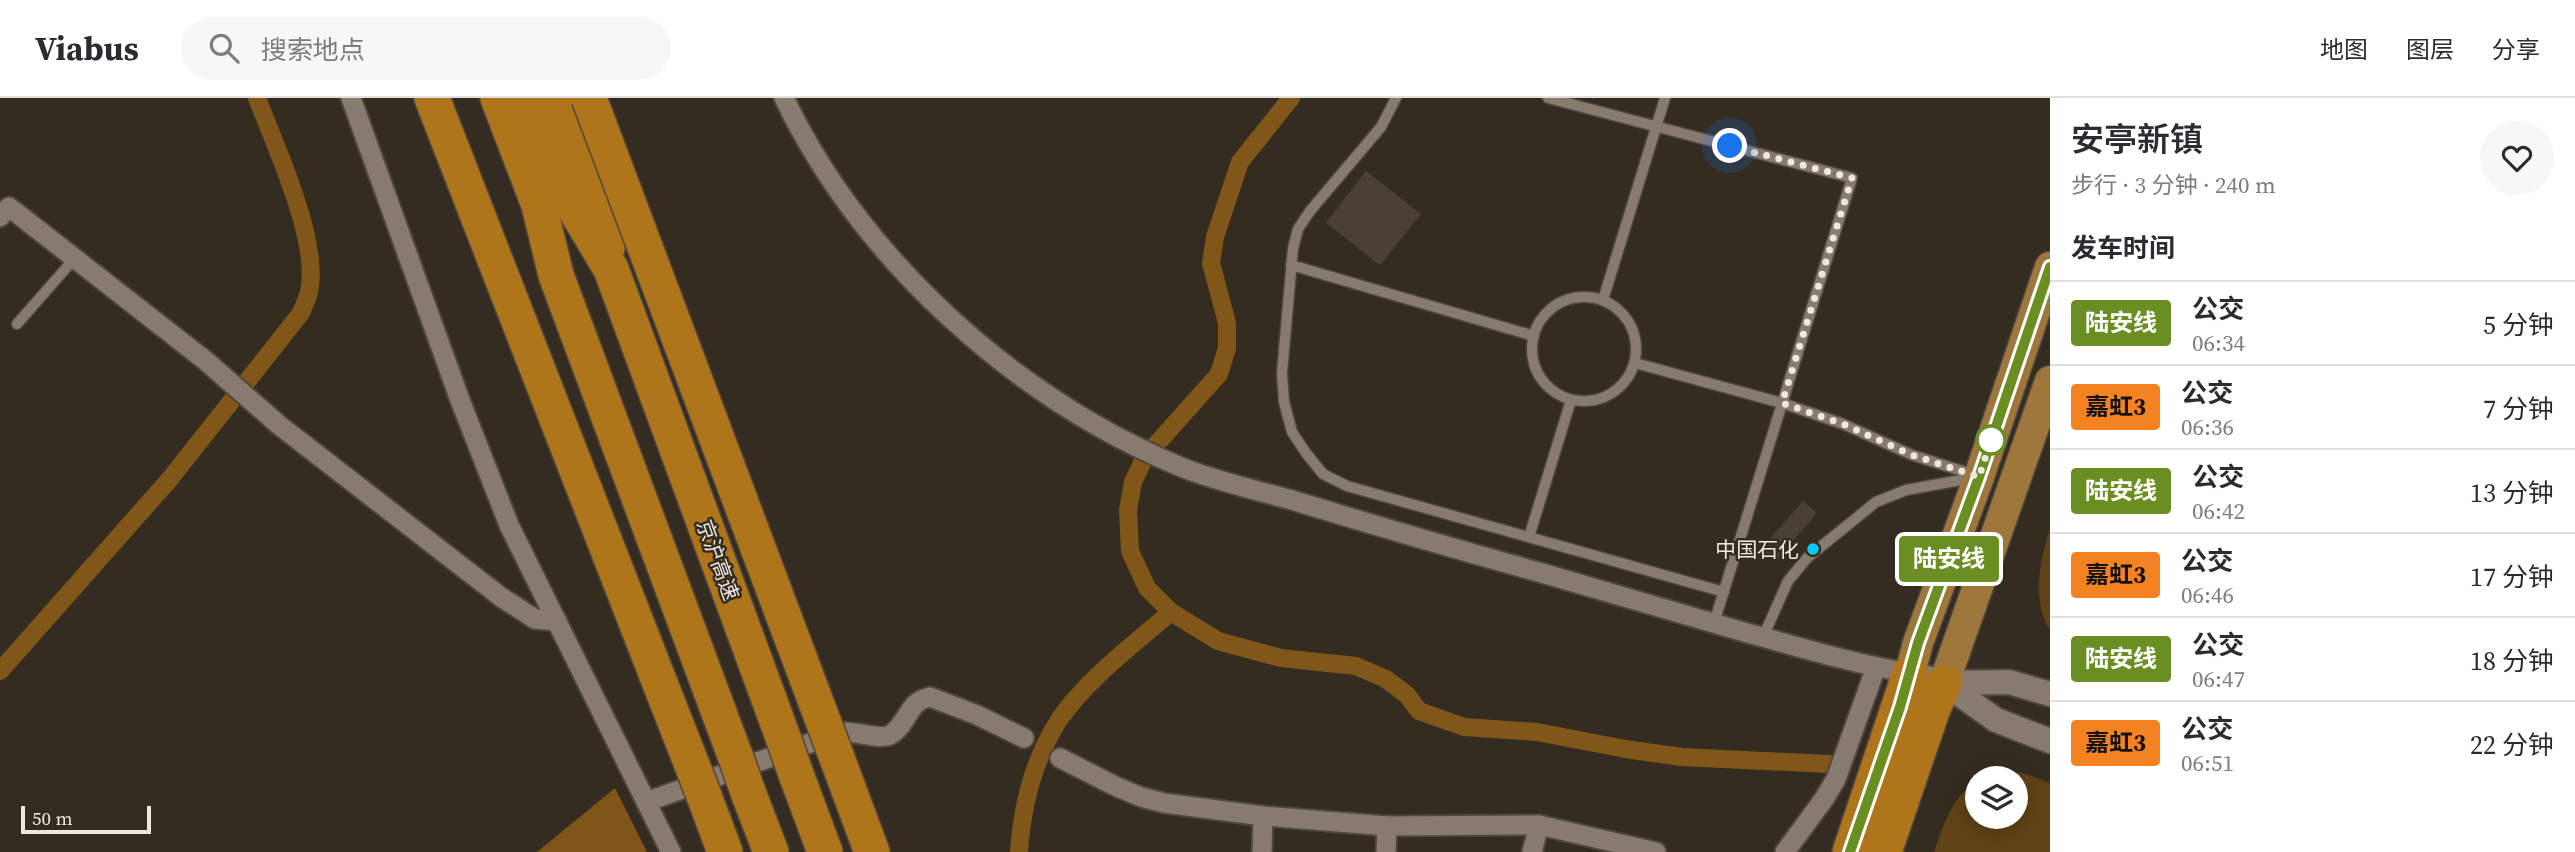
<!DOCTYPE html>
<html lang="zh">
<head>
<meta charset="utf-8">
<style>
	:root { --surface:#fff; --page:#f7f7f7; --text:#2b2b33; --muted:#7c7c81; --line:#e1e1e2 }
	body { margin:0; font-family:"Source Serif 4","Noto Sans SC",serif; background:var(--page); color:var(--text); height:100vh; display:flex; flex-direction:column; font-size:26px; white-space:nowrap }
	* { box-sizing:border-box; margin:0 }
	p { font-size:23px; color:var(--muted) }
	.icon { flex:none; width:38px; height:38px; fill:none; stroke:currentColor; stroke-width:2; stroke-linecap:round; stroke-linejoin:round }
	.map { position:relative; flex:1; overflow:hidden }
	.panel { display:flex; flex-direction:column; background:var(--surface); width:525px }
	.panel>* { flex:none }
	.badge { padding:0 14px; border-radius:5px; font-size:24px; line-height:46px }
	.tools { position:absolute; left:1965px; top:668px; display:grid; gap:14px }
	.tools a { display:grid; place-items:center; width:63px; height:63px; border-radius:50%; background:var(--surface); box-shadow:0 4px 18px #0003; font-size:35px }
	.scale { position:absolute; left:21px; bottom:18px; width:130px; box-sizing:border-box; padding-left:7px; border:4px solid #ede8e0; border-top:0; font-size:19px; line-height:24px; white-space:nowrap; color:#ede8e0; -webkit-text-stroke:5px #352c21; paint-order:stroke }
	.you { position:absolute; width:35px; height:35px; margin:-18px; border:5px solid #fff; border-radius:50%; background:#1a73e8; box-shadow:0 0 0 10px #1a73e833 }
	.map>.badge { position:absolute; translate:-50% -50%; box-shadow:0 0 0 4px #fff }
	h2 { padding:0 21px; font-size:26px; line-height:63px }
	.round { display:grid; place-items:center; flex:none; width:74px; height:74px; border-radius:37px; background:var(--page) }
	.overview { display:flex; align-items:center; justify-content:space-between; height:119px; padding:0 21px }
	h1 { font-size:33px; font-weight:600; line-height:52px }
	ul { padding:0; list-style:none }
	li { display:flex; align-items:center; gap:21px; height:84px; padding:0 21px; border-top:2px solid var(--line) }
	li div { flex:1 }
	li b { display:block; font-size:26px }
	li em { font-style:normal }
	li .badge { min-width:77px; font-weight:700; text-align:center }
	header { display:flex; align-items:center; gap:42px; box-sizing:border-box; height:98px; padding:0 35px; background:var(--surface); border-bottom:2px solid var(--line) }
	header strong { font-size:33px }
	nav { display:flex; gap:38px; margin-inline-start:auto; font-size:24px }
	.search { width:490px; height:63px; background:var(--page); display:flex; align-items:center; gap:18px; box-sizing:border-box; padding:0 24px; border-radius:38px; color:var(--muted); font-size:26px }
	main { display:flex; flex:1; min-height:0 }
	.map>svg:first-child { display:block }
	.green { fill:#604217 }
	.forest { fill:#7e5517 }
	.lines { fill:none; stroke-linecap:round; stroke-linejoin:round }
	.canal { stroke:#805719; stroke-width:18 }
	.building { fill:#4a4035 }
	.service-casing { stroke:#4f473d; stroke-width:13 }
	.minor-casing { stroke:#4f473d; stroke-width:23 }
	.tertiary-casing { stroke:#4f473d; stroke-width:28 }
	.primary-casing { stroke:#4f473d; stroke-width:33 }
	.motorway-casing { stroke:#4f473d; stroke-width:38 }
	.service { stroke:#867b6e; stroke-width:10 }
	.minor { stroke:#867b6e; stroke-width:19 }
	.tertiary { stroke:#867b6e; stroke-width:24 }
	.primary { stroke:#9e773c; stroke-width:30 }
	.motorway { stroke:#ae751a; stroke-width:35 }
	.motorway-bridge-casing { stroke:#4f473d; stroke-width:38; stroke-linecap:butt }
	.motorway-bridge { stroke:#ae751a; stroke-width:35 }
	.line-casing { stroke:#fff; stroke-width:16 }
	.line { stroke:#6b8e23; stroke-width:10 }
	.walk { stroke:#ede8e0; stroke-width:7; stroke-dasharray:0 12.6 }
	.stop-dot { fill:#fff; stroke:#6b8e23; stroke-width:3.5 }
	.poi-dot { fill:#0bcafa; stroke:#352c21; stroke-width:2.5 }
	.labels { text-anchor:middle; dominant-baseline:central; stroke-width:5; stroke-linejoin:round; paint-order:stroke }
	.poi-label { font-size:21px; fill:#ede8e0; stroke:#352c21; text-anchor:end }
	.street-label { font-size:21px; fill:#ede8e0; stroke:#352c21 }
</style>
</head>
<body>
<header>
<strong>Viabus</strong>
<div class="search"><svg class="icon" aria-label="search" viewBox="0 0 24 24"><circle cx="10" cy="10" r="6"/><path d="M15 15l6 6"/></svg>搜索地点</div>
<nav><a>地图</a><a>图层</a><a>分享</a></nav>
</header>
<main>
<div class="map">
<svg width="2050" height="754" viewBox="0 0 2050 754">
	<rect width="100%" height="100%" fill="#352c21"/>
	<!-- green -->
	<g class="green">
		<path d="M 2050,431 L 2050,531 C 2031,505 2040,460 2050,431 Z"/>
		<path d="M 2007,674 L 2023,675 L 2050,685 L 2050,754 L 1934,754 C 1944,727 1951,699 1977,684 L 1978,719 L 2016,719 L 2016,681 L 1983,681 L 1994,676 Z"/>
	</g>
	<!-- forest -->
	<polygon class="forest" points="615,690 647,754 537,754"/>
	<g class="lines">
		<!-- canal -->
		<g class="canal">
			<polyline points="1291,0 1240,64 1215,139 1211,165 1227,225 1227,250 1219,276 1145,359 1133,384 1128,412 1130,453 1147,490 1171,514 1218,543 1281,560 1356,568 1386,581 1407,597 1419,613 1464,629 1537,634 1631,652 1682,659 1829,666"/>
			<path d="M 0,573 L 169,382 L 301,215 C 304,208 307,201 309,194 C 320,143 276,50 257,0"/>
			<path d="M 1019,754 C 1022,709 1034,661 1059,622 C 1086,582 1134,546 1171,514"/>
		</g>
	</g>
	<!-- building -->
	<g class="building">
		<polygon points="1366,73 1421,116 1380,167 1326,125"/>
		<polygon points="1803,403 1817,415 1775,464 1761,451"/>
	</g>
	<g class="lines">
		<defs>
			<g id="service">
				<polyline points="1396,0 1381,29 1310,113 1298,131 1293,150 1282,275 1284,304 1292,334 1306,355 1323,376 1347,388 1724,494"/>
				<polyline points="1548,0 1852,80 1714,525"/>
				<polyline points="1291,167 1534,238"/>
				<circle cx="1584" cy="251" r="52"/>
				<polyline points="1603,202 1665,0"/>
				<polyline points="17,226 74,161"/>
				<polyline points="1635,265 1782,305 1843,326 1912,357 1975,377"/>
				<polyline points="1529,439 1571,302"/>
				<polyline points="1763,539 1788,483 1807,460 1876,404 1906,392 1972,380"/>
			</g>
			<g id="minor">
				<polyline points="351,0 460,302 509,427 671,754"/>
				<path d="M 784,0 C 862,162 1015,300 1181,369 C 1218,384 1257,392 1295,403 C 1377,428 1459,452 1542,475 C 1609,495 1677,514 1744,534 C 1799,549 1854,566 1910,575"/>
				<polyline points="0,119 9,109 206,263 279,327 501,499 535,521 557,523"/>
				<polyline points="1060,660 1115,688 1141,699 1164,705 1263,718 1387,728 1539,727 1656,754"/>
				<path d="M 646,704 L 841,634 C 856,633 881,642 890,637 C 908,627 907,603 930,599 L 977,617 L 1024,640"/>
				<polyline points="1262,754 1263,718"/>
				<polyline points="1386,754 1387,728"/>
				<polyline points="1532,754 1539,727"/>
				<polyline points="1785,754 1824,701 1836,681 1876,569"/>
			</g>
			<g id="tertiary">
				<polyline points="1910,575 1944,585 2009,584 2050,596"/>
				<polyline points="1944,585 1996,622 2050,643"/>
			</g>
			<g id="primary">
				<polyline points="1910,575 1918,545 1979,379 2050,169"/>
				<polyline points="1944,585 2050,283"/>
			</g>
			<g id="motorway">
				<polyline points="432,0 656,575"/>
				<polyline points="498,0 539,107 556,177 736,660"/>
				<polyline points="532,0 572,106 611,171 784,642"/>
				<polyline points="562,0 598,97 607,150"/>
				<polyline points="837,660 872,754"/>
				<polyline points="796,676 825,754"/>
				<polyline points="748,694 771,754"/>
				<polyline points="703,695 725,754"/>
				<polyline points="1850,754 1910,575"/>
				<polyline points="1884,754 1932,613 1944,585"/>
			</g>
		</defs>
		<!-- service casing -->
		<use href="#service" class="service-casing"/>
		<!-- minor casing -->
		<use href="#minor" class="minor-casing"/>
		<!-- tertiary casing -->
		<use href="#tertiary" class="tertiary-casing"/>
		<!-- primary casing -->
		<use href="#primary" class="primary-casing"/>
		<!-- motorway casing -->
		<use href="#motorway" class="motorway-casing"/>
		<!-- service -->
		<use href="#service" class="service"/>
		<!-- minor -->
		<use href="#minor" class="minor"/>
		<!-- tertiary -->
		<use href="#tertiary" class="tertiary"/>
		<!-- primary -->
		<use href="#primary" class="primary"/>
		<!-- motorway -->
		<use href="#motorway" class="motorway"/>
		<defs>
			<g id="motorway-bridge">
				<polyline points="589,0 837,660"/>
				<polyline points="656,575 703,695"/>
				<polyline points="784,642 796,676"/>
				<polyline points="736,660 748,694"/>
			</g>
		</defs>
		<!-- motorway-bridge casing -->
		<use href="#motorway-bridge" class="motorway-bridge-casing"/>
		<!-- motorway-bridge -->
		<use href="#motorway-bridge" class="motorway-bridge"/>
	</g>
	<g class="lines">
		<defs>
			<polyline id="line" points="1850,754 1900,609 1918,545 1979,379 2050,169"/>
		</defs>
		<!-- line casing -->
		<use href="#line" class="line-casing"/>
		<!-- line -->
		<use href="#line" class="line"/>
		<!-- walk -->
		<polyline class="walk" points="1730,48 1852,80 1782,305 1843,326 1912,357 1979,379 1991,342"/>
	</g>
	<!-- markers -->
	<circle class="stop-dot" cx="1991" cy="342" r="14"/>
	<circle class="poi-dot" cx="1813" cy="451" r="7"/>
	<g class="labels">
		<!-- poi labels -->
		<g class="poi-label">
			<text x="1799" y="451">中国石化</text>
		</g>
		<!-- street labels -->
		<g class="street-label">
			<text transform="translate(718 462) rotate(70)">京沪高速</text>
		</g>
	</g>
</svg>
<div class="tools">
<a><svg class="icon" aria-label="layers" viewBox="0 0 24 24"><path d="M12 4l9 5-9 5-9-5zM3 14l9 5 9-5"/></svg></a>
</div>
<div class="scale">50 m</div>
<div class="you" style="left:1730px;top:48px"></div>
<b class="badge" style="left:1949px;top:461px;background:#6b8e23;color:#fff">陆安线</b>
</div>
<section class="panel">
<div class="overview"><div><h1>安亭新镇</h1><p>步行 · 3 分钟 · 240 m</p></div><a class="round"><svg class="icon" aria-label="heart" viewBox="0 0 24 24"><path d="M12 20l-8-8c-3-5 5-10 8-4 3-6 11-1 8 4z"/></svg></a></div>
<h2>发车时间</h2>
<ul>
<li><span class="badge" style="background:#6b8e23;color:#fff">陆安线</span><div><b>公交</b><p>06:34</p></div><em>5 分钟</em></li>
<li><span class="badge" style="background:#f58220;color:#111">嘉虹3</span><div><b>公交</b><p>06:36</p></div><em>7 分钟</em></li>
<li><span class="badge" style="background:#6b8e23;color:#fff">陆安线</span><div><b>公交</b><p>06:42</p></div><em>13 分钟</em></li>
<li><span class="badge" style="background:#f58220;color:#111">嘉虹3</span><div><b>公交</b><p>06:46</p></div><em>17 分钟</em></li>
<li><span class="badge" style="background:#6b8e23;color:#fff">陆安线</span><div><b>公交</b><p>06:47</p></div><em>18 分钟</em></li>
<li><span class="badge" style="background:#f58220;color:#111">嘉虹3</span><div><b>公交</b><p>06:51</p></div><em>22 分钟</em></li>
</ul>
</section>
</main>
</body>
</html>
